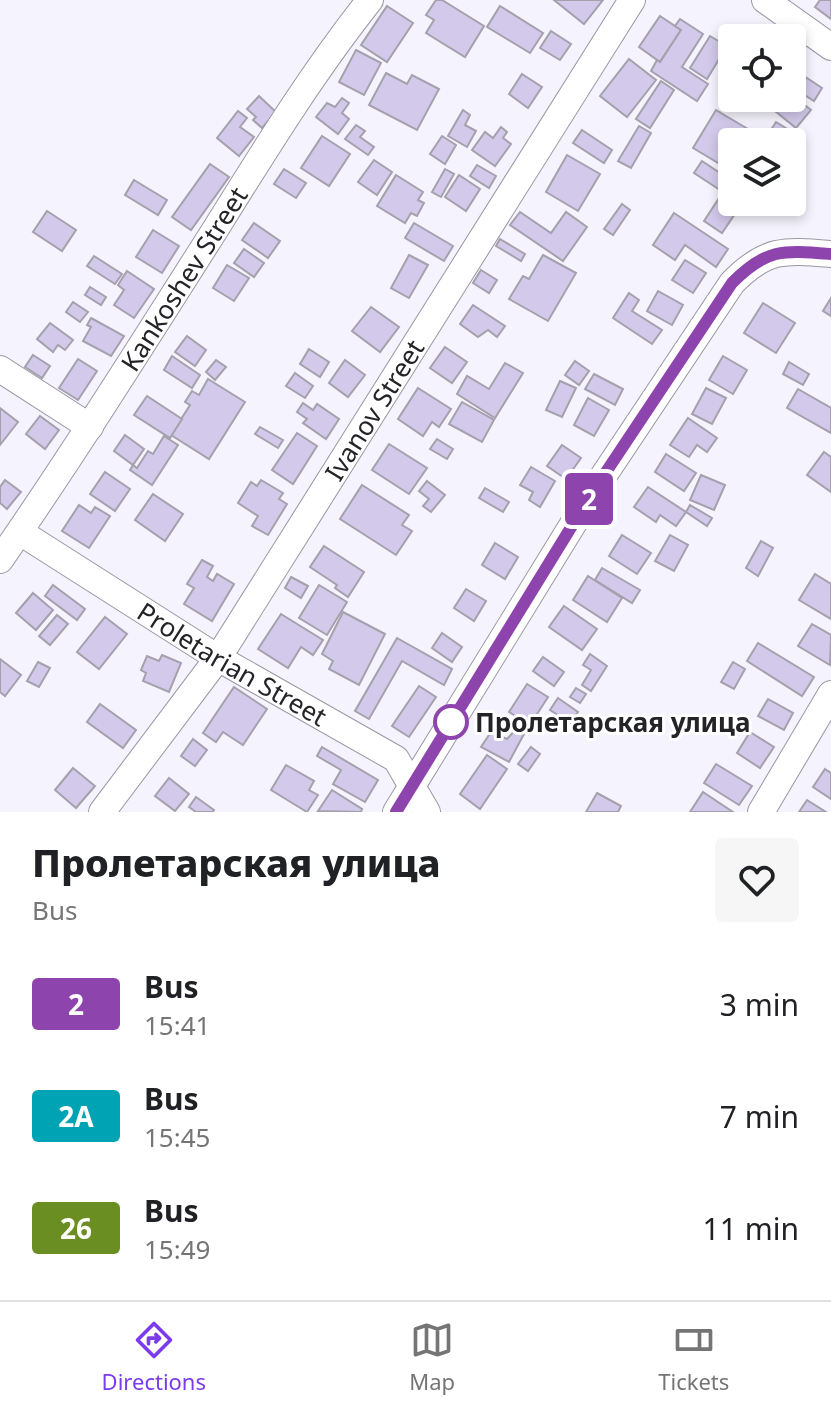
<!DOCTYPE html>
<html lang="en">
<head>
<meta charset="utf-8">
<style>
	:root { --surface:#fff; --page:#f6f6f6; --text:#202124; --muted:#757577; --line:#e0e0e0; --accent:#7c3aed }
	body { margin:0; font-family:"Noto Sans",sans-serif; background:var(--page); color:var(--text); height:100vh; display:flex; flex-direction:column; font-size:30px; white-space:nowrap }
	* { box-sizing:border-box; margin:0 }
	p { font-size:26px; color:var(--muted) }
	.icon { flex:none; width:44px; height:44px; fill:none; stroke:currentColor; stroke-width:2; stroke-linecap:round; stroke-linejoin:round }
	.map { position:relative; height:812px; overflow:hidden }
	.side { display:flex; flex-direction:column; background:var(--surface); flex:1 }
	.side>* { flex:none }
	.badge { padding:0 16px; border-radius:6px; font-size:28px; line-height:52px }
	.buttons { position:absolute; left:718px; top:24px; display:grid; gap:16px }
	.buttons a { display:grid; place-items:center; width:88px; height:88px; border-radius:8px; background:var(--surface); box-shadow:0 4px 12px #0003; font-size:40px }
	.map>.badge { position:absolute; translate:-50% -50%; box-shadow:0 0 0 4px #fff }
	.round { display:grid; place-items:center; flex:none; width:84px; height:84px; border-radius:8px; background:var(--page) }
	.overview { display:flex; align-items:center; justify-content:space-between; height:136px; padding:0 32px }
	h1 { font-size:38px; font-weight:800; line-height:60px }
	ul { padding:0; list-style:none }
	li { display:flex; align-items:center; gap:24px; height:112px; padding:0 32px }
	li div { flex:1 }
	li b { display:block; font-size:30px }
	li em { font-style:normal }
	li .badge { min-width:88px; font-weight:700; text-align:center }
	.dock { display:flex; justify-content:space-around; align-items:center; height:112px; border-top:2px solid var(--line); background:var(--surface); font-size:22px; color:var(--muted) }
	.dock a { display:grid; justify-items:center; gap:4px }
	.dock .active { color:var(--accent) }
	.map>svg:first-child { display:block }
	.building { fill:#d3caeb; stroke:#a4a1ad; stroke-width:2 }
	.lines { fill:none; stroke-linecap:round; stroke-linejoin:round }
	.minor-casing { stroke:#9a97a3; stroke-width:28 }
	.minor { stroke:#fff; stroke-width:26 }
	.line-casing { stroke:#fff; stroke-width:18 }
	.line { stroke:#8e44ad; stroke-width:12 }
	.stop-dot { fill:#fff; stroke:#8e44ad; stroke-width:4 }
	.labels { text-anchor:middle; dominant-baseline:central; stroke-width:6; stroke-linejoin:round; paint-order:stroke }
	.street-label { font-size:26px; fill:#242328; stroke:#fff }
	.stop-label { font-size:26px; font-weight:bold; fill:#242328; stroke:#fff; text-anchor:start }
</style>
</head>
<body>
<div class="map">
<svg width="831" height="812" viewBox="0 0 831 812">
	<rect width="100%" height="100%" fill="#f5f3fd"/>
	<!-- building -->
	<g class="building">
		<polygon points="436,0 442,0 484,26 465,57 426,33 434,20 426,15"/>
		<polygon points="554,0 603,0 584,24"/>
		<polygon points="820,0 831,0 831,19 815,7"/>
		<polygon points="387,6 413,23 387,62 361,45"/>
		<polygon points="500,6 543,33 530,53 487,27"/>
		<polygon points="660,16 681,30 660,62 639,47"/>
		<polygon points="680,19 703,34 682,67 708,84 697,101 651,71 657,60 660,62 681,30 675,26"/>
		<polygon points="551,31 571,44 560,60 540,48"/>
		<polygon points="710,36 727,46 707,79 690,68"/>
		<polygon points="356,50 381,63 364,95 339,82"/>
		<polygon points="629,59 656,80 627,117 600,96"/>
		<polygon points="795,70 822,88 814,101 792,87 792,75"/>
		<polygon points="386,73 407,84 412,75 439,89 417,130 369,105"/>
		<polygon points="522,74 542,87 528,108 509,94"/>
		<polygon points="661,81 674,90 650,128 636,119"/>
		<polygon points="792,95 811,110 796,128 759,98 792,98"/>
		<polygon points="259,96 276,112 262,128 253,120 256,117 247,109"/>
		<polygon points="342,98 349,103 342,113 349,119 338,134 316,117 327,103 335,107"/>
		<polygon points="463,110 470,115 465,125 476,131 467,147 448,136"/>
		<polygon points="716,110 753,132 747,142 732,142 730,170 693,148"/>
		<polygon points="238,111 247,118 240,127 254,137 239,156 217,138"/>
		<polygon points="776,122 794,133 788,142 763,142"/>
		<polygon points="356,125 365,131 360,137 374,147 368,155 345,139"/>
		<polygon points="639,126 651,133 631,168 618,161"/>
		<polygon points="501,127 507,132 503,138 511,144 495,166 472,150 485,132 493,138"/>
		<polygon points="582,130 612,150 604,163 573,143"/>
		<polygon points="322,136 350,154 329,186 301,168"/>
		<polygon points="442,136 456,145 445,164 430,154"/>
		<polygon points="567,155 600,174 578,211 546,192"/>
		<polygon points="374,160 392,172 377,195 358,182"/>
		<polygon points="702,161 732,181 732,202 743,202 722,233 704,221 723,192 694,173"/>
		<polygon points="210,164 229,177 191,230 172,217"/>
		<polygon points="477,165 496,176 489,188 470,176"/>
		<polygon points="284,169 306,183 296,198 274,184"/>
		<polygon points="445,169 454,174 441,197 432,192"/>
		<polygon points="396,175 423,192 418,200 424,203 417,216 411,213 405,223 377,206"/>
		<polygon points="459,175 480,189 466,211 445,197"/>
		<polygon points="134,180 167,200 158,215 125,195"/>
		<polygon points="622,204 630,210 613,235 604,229"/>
		<polygon points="47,211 76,230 62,251 33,232"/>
		<polygon points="520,212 551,233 566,212 587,227 563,261 510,225"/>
		<polygon points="674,213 728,249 716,267 685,245 675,260 653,245"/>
		<polygon points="254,223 280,241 268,258 242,240"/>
		<polygon points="414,223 453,246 444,261 405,238"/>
		<polygon points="153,230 179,246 162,273 136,257"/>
		<polygon points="500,239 525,254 521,261 496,246"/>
		<polygon points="244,249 264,263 254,277 234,263"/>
		<polygon points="409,255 428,265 409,298 391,288"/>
		<polygon points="543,255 576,273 548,321 509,299 523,276 529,279"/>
		<polygon points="94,256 122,274 115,284 87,266"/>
		<polygon points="685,260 706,273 693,293 672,280"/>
		<polygon points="227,265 249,278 234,301 213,288"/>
		<polygon points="481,270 497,280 489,293 473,283"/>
		<polygon points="127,271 154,289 134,318 114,305 124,290 118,285"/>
		<polygon points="90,287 106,297 101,305 85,295"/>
		<polygon points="658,291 683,305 672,325 647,311"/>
		<polygon points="629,293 639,300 632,311 662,330 652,344 613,318"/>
		<polygon points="831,298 831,316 823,311"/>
		<polygon points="73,302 88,312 80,322 66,312"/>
		<polygon points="763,303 795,323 776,353 744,333"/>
		<polygon points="473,305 505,326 497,337 488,330 478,337 460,324"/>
		<polygon points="371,307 399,327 380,352 352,331"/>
		<polygon points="91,318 124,336 111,356 83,341 91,327 87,325"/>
		<polygon points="50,323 73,340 65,350 58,345 53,352 37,339"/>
		<polygon points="187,336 206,350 195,366 175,352"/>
		<polygon points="445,347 467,362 452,383 430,368"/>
		<polygon points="309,349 329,362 320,377 300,364"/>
		<polygon points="33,355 50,366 42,378 25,367"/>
		<polygon points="172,356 200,375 192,388 164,370"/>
		<polygon points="723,356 747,370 733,394 709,380"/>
		<polygon points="78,359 97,371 78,400 59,388"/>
		<polygon points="216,360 226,367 215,380 206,372"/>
		<polygon points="345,360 365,375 348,397 329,383"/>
		<polygon points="575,361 589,371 579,385 565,375"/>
		<polygon points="789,362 809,374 803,385 783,374"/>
		<polygon points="505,363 523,373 495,418 457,394 467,376 489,389"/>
		<polygon points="295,373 313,386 305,398 286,386"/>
		<polygon points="594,374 623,389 615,405 585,389"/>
		<polygon points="208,379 245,402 209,459 171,435 190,405 185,402 192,391 199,395"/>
		<polygon points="560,381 576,388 562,417 546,410"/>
		<polygon points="418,388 451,409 439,427 432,422 423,436 398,419"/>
		<polygon points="706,388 726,398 712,424 692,414"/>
		<polygon points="798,389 831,408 831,433 787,408"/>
		<polygon points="147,396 182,419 170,438 134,415"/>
		<polygon points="588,398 609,410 594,436 574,425"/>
		<polygon points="462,402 494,420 482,442 449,424"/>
		<polygon points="303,403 313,410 317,404 339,419 326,439 303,423 307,419 297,412"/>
		<polygon points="0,408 18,422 0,445"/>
		<polygon points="40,416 59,430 45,449 26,434"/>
		<polygon points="688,418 717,438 707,452 697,445 689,457 670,445"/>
		<polygon points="260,427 283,440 278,448 255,434"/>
		<polygon points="297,433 317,446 293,484 272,470"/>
		<polygon points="125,435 144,449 133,465 114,451"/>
		<polygon points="164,436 178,445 152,485 130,470 133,465 137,468 148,451 153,454"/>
		<polygon points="437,439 453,449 447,459 430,449"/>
		<polygon points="389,444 427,468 409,494 372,470"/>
		<polygon points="562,445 581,458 566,479 547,466"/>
		<polygon points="824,452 831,457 831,492 807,475"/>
		<polygon points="666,454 696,473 684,491 655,472"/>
		<polygon points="531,467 555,481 540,507 529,500 533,492 520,485"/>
		<polygon points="105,472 130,489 115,511 90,494"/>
		<polygon points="701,475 725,485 714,510 690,500"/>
		<polygon points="5,480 21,492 7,509 0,503 0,487"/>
		<polygon points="261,480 283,493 279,499 287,504 268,535 252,526 258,516 238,503 251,482 257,486"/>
		<polygon points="427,481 445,495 431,512 423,506 429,499 419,491"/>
		<polygon points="362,485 409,515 402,525 412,531 396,555 340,519"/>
		<polygon points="648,487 686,512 676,526 660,515 656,522 634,507"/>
		<polygon points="485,488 509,502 503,512 479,498"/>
		<polygon points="153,494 183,514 165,541 135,520"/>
		<polygon points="79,505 91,513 95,507 110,516 89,548 62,531"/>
		<polygon points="690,505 712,518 707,526 686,512"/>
		<polygon points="622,535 651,553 637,574 609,556"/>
		<polygon points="670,535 688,545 674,571 655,561"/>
		<polygon points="761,541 773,548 758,576 746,568"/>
		<polygon points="495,543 518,557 505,579 482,565"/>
		<polygon points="324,546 364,572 348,597 335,588 337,585 310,567"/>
		<polygon points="202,560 213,566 207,577 213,581 217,574 234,584 212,621 184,604 194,588 187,584"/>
		<polygon points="602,568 640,590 632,603 595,580"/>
		<polygon points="815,574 831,584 831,619 799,600"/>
		<polygon points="588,576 622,598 607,622 573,600"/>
		<polygon points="291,577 308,586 301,598 285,588"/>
		<polygon points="53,585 85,609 77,620 45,596"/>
		<polygon points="319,585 347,602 327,635 299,618"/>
		<polygon points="466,589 486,601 474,621 454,608"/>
		<polygon points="33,593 53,610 36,630 16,613"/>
		<polygon points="564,606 597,629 582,650 549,627"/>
		<polygon points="343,612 385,634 359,685 329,669 333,661 322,654"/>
		<polygon points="281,614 323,640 313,655 301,647 288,668 258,649"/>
		<polygon points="57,615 68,624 50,645 39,636"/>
		<polygon points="105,617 127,634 99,669 77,652"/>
		<polygon points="812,624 831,635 830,665 798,646"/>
		<polygon points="442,633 462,647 452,662 432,648"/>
		<polygon points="397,638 452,669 444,685 402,661 369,719 355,711"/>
		<polygon points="758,643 814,677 802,696 747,661"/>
		<polygon points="590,654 607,666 591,691 582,685 591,670 583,665"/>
		<polygon points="162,655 181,663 169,692 143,681 146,673 141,670 147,656 159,661"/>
		<polygon points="543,657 564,672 554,686 533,671"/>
		<polygon points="0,659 21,675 5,696 0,692"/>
		<polygon points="38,662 50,668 39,687 27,681"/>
		<polygon points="733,662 745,669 734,689 721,682"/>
		<polygon points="527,684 548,697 530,725 509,712"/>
		<polygon points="419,686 436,697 409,737 392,726"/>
		<polygon points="234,687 267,709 243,745 223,732 216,742 203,733"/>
		<polygon points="576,688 586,694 580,703 570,697"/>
		<polygon points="558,698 578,712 570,723 550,710"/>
		<polygon points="768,699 793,713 784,730 758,716"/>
		<polygon points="100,704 136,730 123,748 87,722"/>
		<polygon points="516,729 524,734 509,762 481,747 491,732 507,739"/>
		<polygon points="750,732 774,747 760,768 737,753"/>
		<polygon points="193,739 207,750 195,766 181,756"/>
		<polygon points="322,747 378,780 365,802 333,784 341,770 317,756"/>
		<polygon points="531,747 540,754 528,771 518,764"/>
		<polygon points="487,755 507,769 480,809 460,794"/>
		<polygon points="716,764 752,786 739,805 704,783"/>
		<polygon points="286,765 314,781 309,790 318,795 307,812 271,790"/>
		<polygon points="73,768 95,786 76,808 55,790"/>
		<polygon points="825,769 831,773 831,799 813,787"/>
		<polygon points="169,778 189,794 175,811 155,796"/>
		<polygon points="332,790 362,809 361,812 318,811"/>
		<polygon points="703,792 733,812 690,812"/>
		<polygon points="597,793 621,806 618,812 586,812"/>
		<polygon points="196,797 214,810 213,812 196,812 189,807"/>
		<polygon points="807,800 826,812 799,812"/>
	</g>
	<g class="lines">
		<defs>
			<g id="minor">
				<polyline points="765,0 831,47"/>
				<polyline points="0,369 90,427"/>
				<path id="s1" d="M 20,532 L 218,658 L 396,759 L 427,812"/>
				<path id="s2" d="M 0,560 C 74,453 143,343 213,233 C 263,153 312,73 370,0"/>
				<path id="s3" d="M 102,812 L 218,658 L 632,0"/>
				<path d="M 396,812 L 594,490 L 732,283 C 766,248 785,250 831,254"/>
				<polyline points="761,812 831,694"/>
			</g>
		</defs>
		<!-- minor casing -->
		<use href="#minor" class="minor-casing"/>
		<!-- minor -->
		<use href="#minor" class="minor"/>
	</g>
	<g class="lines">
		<defs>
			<path id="line" d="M 396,812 L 594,490 L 732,283 C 766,248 784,250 831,254"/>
		</defs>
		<!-- line casing -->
		<use href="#line" class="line-casing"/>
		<!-- line -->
		<use href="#line" class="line"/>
	</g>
	<!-- markers -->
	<circle class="stop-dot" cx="451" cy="722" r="16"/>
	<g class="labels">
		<!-- street labels -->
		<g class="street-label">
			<text stroke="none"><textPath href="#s2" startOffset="336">Kankoshev Street</textPath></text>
			<text stroke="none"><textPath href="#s3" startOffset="486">Ivanov Street</textPath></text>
			<text stroke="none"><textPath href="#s1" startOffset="250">Proletarian Street</textPath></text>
		</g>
		<!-- stop labels -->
		<g class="stop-label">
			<text x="475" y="722">Пролетарская улица</text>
		</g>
	</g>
</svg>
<div class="buttons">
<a><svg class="icon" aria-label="locate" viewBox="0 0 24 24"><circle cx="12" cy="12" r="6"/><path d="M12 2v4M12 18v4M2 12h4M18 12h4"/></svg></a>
<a><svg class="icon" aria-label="layers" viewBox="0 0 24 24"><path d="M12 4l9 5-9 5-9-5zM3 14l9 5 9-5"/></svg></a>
</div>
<b class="badge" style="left:589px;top:499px;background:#8e44ad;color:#fff">2</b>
</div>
<section class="side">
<div class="overview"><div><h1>Пролетарская улица</h1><p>Bus</p></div><a class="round"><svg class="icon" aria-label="heart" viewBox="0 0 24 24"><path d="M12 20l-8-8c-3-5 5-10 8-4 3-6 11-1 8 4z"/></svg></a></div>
<ul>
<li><span class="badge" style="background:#8e44ad;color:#fff">2</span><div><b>Bus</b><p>15:41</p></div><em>3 min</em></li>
<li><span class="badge" style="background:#00a3b4;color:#fff">2А</span><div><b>Bus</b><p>15:45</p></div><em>7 min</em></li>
<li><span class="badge" style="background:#6b8e23;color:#fff">26</span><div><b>Bus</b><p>15:49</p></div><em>11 min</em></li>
</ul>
</section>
<nav class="dock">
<a class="active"><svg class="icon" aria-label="directions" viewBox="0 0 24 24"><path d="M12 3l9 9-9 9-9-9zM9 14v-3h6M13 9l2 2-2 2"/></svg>Directions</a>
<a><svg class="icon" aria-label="map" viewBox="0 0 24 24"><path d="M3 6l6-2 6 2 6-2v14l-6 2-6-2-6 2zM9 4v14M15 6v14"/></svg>Map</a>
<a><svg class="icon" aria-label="tickets" viewBox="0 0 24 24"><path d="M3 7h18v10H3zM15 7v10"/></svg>Tickets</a>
</nav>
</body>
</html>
